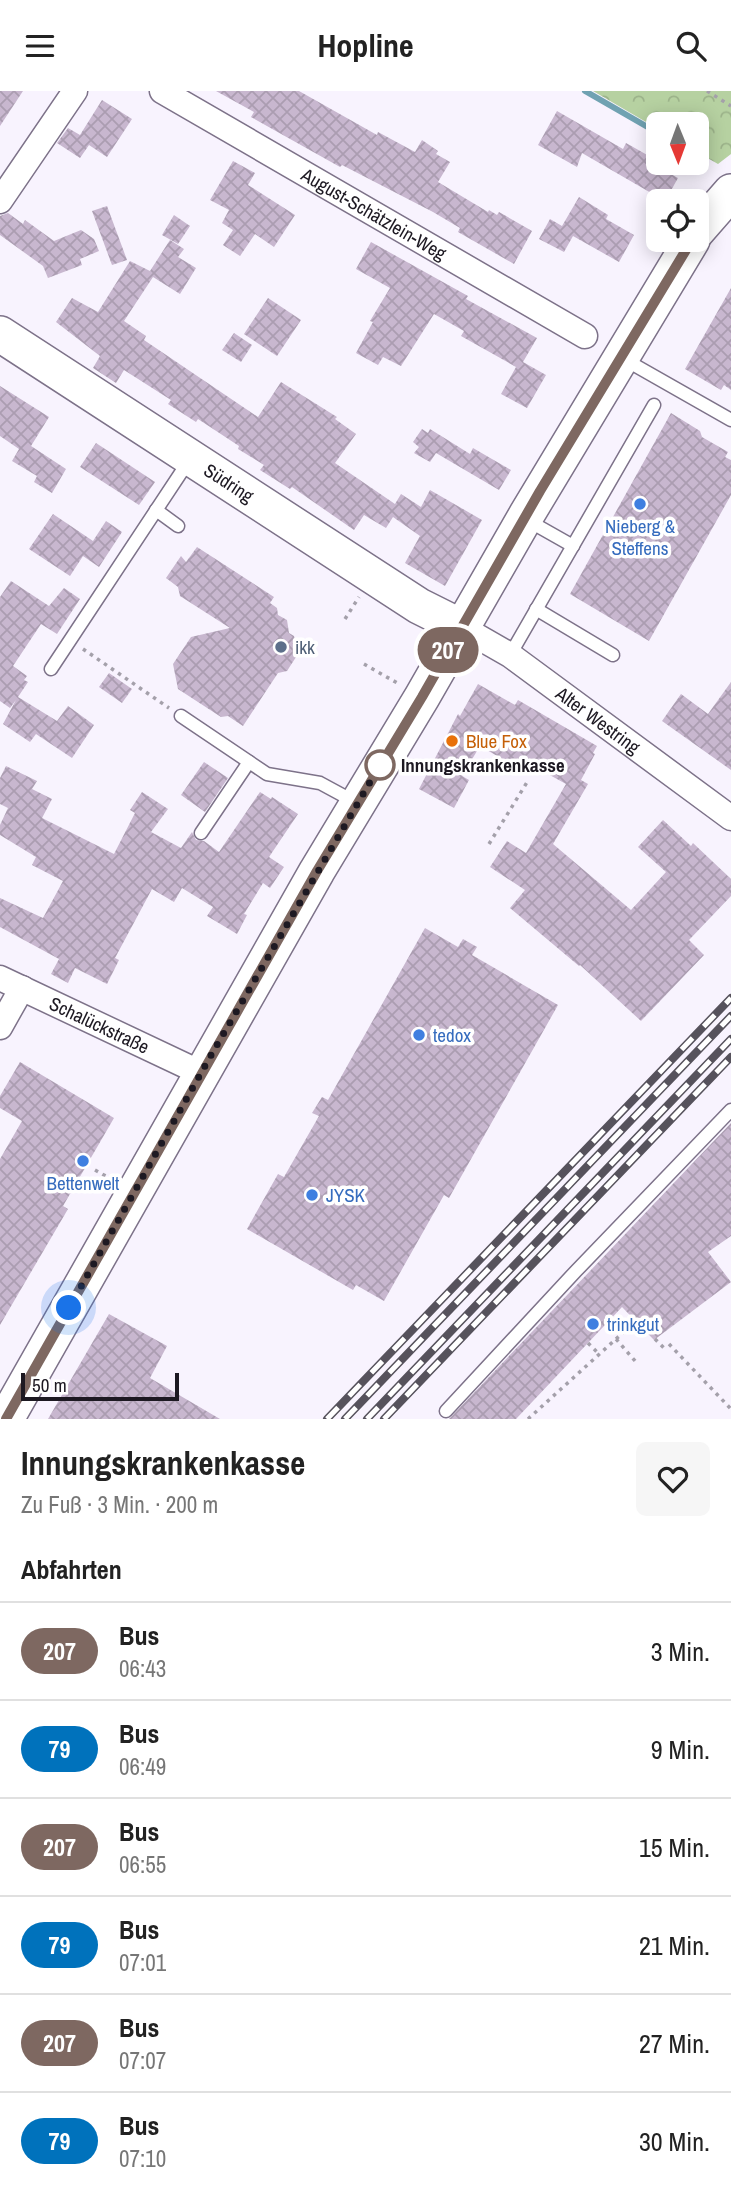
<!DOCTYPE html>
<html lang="de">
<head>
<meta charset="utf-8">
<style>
	:root { --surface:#fff; --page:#f6f6f6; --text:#222; --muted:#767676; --line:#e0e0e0 }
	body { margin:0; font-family:"Archivo Narrow",sans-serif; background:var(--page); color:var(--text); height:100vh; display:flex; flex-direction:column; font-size:26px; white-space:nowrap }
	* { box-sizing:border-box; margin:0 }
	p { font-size:23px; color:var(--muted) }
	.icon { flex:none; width:38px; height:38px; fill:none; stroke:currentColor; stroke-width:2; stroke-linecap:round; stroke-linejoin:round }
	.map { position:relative; height:1328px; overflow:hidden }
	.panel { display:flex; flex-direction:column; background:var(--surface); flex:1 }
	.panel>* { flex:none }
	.badge { padding:0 14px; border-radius:23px; font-size:24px; line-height:46px }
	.needle { width:46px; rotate:179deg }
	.controls { position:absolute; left:646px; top:21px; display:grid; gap:14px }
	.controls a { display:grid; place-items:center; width:63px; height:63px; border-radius:10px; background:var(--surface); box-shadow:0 4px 18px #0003; font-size:35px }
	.scale { position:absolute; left:21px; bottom:18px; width:158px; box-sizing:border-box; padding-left:7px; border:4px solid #1d1922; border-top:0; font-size:19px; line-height:24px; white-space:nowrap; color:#1d1922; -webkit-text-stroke:5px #fff; paint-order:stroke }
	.you { position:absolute; width:35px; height:35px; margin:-18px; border:5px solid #fff; border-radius:50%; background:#1a73e8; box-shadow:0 0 0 10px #1a73e833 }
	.map>.badge { position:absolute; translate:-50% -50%; box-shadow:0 0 0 4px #fff }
	h2 { padding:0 21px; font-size:26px; line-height:63px }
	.round { display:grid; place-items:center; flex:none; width:74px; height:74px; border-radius:10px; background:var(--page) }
	.head { display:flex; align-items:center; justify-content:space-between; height:119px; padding:0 21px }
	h1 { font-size:33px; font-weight:700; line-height:52px }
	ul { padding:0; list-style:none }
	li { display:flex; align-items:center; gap:21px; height:98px; padding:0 21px; border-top:2px solid var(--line) }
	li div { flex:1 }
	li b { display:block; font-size:26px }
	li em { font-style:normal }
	li .badge { min-width:77px; font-weight:700; text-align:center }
	header { display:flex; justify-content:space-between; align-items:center; height:91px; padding:0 21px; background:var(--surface); font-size:32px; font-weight:700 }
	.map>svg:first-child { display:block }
	.park { fill:url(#park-crowns) }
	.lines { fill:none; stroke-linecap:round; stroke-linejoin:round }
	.stream { stroke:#70a2b2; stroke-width:6 }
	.building { fill:url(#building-cross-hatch) }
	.lane-casing { stroke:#7d7289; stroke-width:15 }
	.street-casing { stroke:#7d7289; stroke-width:27 }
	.secondary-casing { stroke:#7d7289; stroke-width:38 }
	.path { stroke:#a4a0aa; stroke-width:3.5; stroke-dasharray:3.5 5; stroke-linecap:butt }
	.lane { stroke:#fff; stroke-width:12 }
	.street { stroke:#fff; stroke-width:24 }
	.secondary { stroke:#fff; stroke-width:35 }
	.rail-casing { stroke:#56525c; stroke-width:8 }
	.rail { stroke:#fff; stroke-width:5; stroke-dasharray:16; stroke-linecap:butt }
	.line-casing { stroke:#fff; stroke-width:16 }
	.line { stroke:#7e6861; stroke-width:10 }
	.walk { stroke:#1d1922; stroke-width:7; stroke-dasharray:0 12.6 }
	.shop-dot { fill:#3f7fe0; stroke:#fff; stroke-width:2.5 }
	.service-dot { fill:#5c6f8a; stroke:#fff; stroke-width:2.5 }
	.food-dot { fill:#e8710a; stroke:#fff; stroke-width:2.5 }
	.stop-dot { fill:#fff; stroke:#7e6861; stroke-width:3.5 }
	.labels { text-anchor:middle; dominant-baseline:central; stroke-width:7; stroke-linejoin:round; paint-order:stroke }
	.street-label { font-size:19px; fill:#1d1922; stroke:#fff }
	.shop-label { font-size:19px; fill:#366cbe; stroke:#fff; text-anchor:start }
	.service-label { font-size:19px; fill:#4e5e75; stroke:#fff; text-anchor:start }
	.food-label { font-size:19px; fill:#c56008; stroke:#fff; text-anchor:start }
	.stop-label { font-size:19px; font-weight:bold; fill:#1d1922; stroke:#fff; text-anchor:start }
</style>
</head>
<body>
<header><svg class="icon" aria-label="menu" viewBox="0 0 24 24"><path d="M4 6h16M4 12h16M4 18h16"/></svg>Hopline<svg class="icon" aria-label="search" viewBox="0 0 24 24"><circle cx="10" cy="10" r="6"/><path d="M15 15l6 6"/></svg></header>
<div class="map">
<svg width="731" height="1328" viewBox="0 0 731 1328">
	<defs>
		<pattern id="park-crowns" width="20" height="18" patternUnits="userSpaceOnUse" patternTransform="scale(1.75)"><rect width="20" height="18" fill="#b6d1a1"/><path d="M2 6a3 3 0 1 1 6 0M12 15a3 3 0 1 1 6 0" fill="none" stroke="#9cb38a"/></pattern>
		<pattern id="building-cross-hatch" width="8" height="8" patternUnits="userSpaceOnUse" patternTransform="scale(1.75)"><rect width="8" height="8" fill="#c8b7cf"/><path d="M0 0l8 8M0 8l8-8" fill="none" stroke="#ab9db1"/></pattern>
	</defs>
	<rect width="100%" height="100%" fill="#f8f3fe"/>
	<!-- park -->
	<polygon class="park" points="593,0 731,0 731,63 718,73 697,61 696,33 658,33 658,38"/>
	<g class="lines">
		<!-- stream -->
		<polyline class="stream" points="585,0 658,42"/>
	</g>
	<!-- building -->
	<g class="building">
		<polygon points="0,0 23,0 0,35"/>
		<polygon points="216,0 299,0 377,44 378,41 415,61 422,49 438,60 436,63 450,71 438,91 488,121 489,119 497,124 499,121 532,140 514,173 458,141 460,137 433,121 342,74 340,76 251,26 254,21"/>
		<polygon points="102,9 132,28 107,66 89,54 80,67 57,52 68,37 80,44"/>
		<polygon points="557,20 623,58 626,52 672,78 669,82 678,87 665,110 582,62 577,76 538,54"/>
		<polygon points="233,70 255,82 248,94 295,124 274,156 255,143 240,165 223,154 233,139 222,132 229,119 210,109"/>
		<polygon points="579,106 608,124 606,128 634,144 619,171 573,145 564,161 539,148 550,128 562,135"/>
		<polygon points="107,115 127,169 112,174 92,120"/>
		<polygon points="8,122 23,133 25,129 54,150 81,139 94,148 99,160 80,168 82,174 48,187 43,175 0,144 0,125"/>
		<polygon points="174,124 190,135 178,153 162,144"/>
		<polygon points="170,149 184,158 178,166 196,177 180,203 153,186 124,230 146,245 144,249 258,326 281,291 337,326 335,328 356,343 335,372 395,413 401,403 421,416 430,399 482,429 445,495 405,472 420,445 393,426 386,437 364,424 354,439 292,396 290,398 260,379 264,374 238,358 239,355 198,328 196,331 168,313 171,309 124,279 116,292 93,277 100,265 56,231 72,207 98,221 130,170 150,180"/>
		<polygon points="371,151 468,205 466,208 537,247 523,271 546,284 527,317 501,303 516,276 461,245 464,240 434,223 401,275 383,266 378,274 356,262 373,231 370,230 390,197 356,178"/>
		<polygon points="731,197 731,299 724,294 721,299 685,278"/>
		<polygon points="268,207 301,229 277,265 244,243"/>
		<polygon points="234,242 252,254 241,271 222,259"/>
		<polygon points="0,295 49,326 31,355 66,378 52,402 34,391 37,385 12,370 19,358 0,345"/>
		<polygon points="671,322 700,340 702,346 728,361 725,366 731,369 731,404 649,550 570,503"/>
		<polygon points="422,338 428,342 430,338 470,363 473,357 511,379 499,399 436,362 430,371 414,362 419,356 413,351"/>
		<polygon points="96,352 155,391 139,414 80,376"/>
		<polygon points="53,423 93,450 106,430 122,441 99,476 83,465 70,485 29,458"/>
		<polygon points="197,456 274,506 270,512 277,517 278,524 287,529 289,542 294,545 298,563 287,580 278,582 243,635 228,625 221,626 178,598 173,573 191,546 230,537 180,505 178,496 166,487 181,465 186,471"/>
		<polygon points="11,490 49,515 64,497 80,508 57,543 41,533 13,575 27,585 24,589 28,591 18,606 57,630 68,615 94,634 72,667 36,643 30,651 3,633 16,609 10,617 0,610 0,506"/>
		<polygon points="109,582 132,598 122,612 99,596"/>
		<polygon points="731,591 731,679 662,630 681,603 708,623"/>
		<polygon points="478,593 515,614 518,609 597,655 593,662 595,663 581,689 588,693 553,753 631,819 666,781 638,756 663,729 691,755 693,752 731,788 731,805 689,849 704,864 641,930 580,874 579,875 510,817 525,799 490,776 507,750 526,762 566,693 528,672 523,680 480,655 462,685 469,689 454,717 419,698 458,623 460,625"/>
		<polygon points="204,671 228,687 205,721 181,704"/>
		<polygon points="6,675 37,690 32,698 52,708 42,727 114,763 135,722 130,719 142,701 168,718 151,741 181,757 192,741 196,749 204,750 219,761 260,701 271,708 272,706 298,723 269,766 284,776 270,797 263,792 244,823 247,824 237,843 207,825 213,816 182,797 174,811 152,798 115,867 119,869 107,893 75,877 68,892 51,883 59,868 0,836 0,807 43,827 63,790 32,774 36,766 0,744 0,734 8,717 0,713 0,687"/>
		<polygon points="425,837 458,856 463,848 477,856 472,864 558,914 449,1107 444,1104 384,1210 356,1194 353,1199 247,1138 278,1083 284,1086 319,1025 312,1022 322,1006 328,1009"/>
		<polygon points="20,971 114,1027 63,1115 68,1118 0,1234 0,1068 22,1030 0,1017 0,1005"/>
		<polygon points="731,1032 731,1145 708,1161 731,1191 654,1249 622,1216 516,1328 449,1328"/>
		<polygon points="109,1223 167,1255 150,1287 220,1328 48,1328"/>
	</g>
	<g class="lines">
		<defs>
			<g id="lane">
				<polyline points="622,267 731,329"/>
				<polyline points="156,419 178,435"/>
				<polyline points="527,429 573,455"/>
				<polyline points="536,518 613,564"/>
				<polyline points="510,564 654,314"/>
				<polyline points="51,578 190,368"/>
				<polyline points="181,625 267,683 320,692 357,712"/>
				<polyline points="201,742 249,671"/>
				<polyline points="446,1320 576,1180 731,1019"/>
			</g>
			<g id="street">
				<path id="s1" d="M 162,0 L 585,245"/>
				<polyline points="0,110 75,0"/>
				<path id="s2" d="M 461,536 L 510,564 L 731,727"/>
				<path id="s3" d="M 0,887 L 201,982"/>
				<polyline points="0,936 22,897"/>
			</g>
			<g id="secondary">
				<polyline points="696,141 731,101"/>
				<path id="s4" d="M 0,243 L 419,515 L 461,536"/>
				<polyline points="6,1328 317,780 422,606 527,423 692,149"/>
			</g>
		</defs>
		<!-- lane casing -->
		<use href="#lane" class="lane-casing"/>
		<!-- street casing -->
		<use href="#street" class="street-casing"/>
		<!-- secondary casing -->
		<use href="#secondary" class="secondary-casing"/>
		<!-- path -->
		<g class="path">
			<polyline points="707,0 731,15"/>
			<polyline points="345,528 359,506"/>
			<polyline points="83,558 169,617"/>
			<polyline points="364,573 399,593"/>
			<polyline points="489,753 529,688"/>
			<polyline points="95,1079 111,1088"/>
			<polyline points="616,1248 636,1230"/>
			<polyline points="655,1248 664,1257"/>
			<polyline points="588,1252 599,1263"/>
			<polyline points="669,1253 731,1318"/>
			<polyline points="528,1328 616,1248 636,1271"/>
		</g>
		<!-- lane -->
		<use href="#lane" class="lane"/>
		<!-- street -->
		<use href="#street" class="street"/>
		<!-- secondary -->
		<use href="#secondary" class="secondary"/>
		<defs>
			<g id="rail">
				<polyline points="327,1328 731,907"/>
				<polyline points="345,1328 731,925"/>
				<polyline points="367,1328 731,948"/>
				<polyline points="384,1328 731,966"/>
			</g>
		</defs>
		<!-- rail casing -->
		<use href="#rail" class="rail-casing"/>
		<!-- rail -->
		<use href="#rail" class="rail"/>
	</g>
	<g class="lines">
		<defs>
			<polyline id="line" points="6,1328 317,780 422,606 540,400 692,149"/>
		</defs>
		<!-- line casing -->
		<use href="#line" class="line-casing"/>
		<!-- line -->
		<use href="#line" class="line"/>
		<!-- walk -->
		<polyline class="walk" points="69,1217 214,959 380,674"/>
	</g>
	<!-- markers -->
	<g class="shop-dot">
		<circle cx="640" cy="413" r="7"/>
		<circle cx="419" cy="944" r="7"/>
		<circle cx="83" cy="1070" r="7"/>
		<circle cx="312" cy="1104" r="7"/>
		<circle cx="593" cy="1233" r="7"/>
	</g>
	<circle class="service-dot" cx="281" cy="556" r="7"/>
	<circle class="food-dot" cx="452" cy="650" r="7"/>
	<circle class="stop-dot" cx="380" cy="674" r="14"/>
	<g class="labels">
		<!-- street labels -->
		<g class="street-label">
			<text stroke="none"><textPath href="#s1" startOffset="245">August-Schätzlein-Weg</textPath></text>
			<text stroke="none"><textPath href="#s4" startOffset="273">Südring</textPath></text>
			<text stroke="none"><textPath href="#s2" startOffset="166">Alter Westring</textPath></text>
			<text stroke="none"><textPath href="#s3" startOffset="110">Schalückstraße</textPath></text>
		</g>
		<!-- shop labels -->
		<g class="shop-label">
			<text x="640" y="435" text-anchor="middle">Nieberg &amp;<tspan x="640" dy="22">Steffens</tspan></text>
			<text x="433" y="944">tedox</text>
			<text x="83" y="1092" text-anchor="middle">Bettenwelt</text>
			<text x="326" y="1104">JYSK</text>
			<text x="607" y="1233">trinkgut</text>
		</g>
		<!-- service labels -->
		<g class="service-label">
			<text x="295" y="556">ikk</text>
		</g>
		<!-- food labels -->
		<g class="food-label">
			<text x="466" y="650">Blue Fox</text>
		</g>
		<!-- stop labels -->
		<g class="stop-label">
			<text x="401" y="674">Innungskrankenkasse</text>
		</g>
	</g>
</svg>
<div class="controls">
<a><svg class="needle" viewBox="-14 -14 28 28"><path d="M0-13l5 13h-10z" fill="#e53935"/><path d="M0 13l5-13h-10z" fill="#767676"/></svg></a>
<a><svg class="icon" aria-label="locate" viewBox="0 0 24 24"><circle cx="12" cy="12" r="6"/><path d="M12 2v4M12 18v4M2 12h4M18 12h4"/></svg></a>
</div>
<div class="scale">50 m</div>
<div class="you" style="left:69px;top:1217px"></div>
<b class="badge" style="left:448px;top:559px;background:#7e6861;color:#fff">207</b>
</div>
<section class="panel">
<div class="head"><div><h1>Innungskrankenkasse</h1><p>Zu Fuß · 3 Min. · 200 m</p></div><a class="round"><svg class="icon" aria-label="heart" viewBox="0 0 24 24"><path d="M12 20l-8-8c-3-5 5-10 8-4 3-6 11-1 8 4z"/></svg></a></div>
<h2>Abfahrten</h2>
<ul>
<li><span class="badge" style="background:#7e6861;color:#fff">207</span><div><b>Bus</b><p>06:43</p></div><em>3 Min.</em></li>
<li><span class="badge" style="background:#0072bc;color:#fff">79</span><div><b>Bus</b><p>06:49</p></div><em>9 Min.</em></li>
<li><span class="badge" style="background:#7e6861;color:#fff">207</span><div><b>Bus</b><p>06:55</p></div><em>15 Min.</em></li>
<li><span class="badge" style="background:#0072bc;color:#fff">79</span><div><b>Bus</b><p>07:01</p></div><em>21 Min.</em></li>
<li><span class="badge" style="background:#7e6861;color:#fff">207</span><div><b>Bus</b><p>07:07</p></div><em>27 Min.</em></li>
<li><span class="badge" style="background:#0072bc;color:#fff">79</span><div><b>Bus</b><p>07:10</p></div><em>30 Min.</em></li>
</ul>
</section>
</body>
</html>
